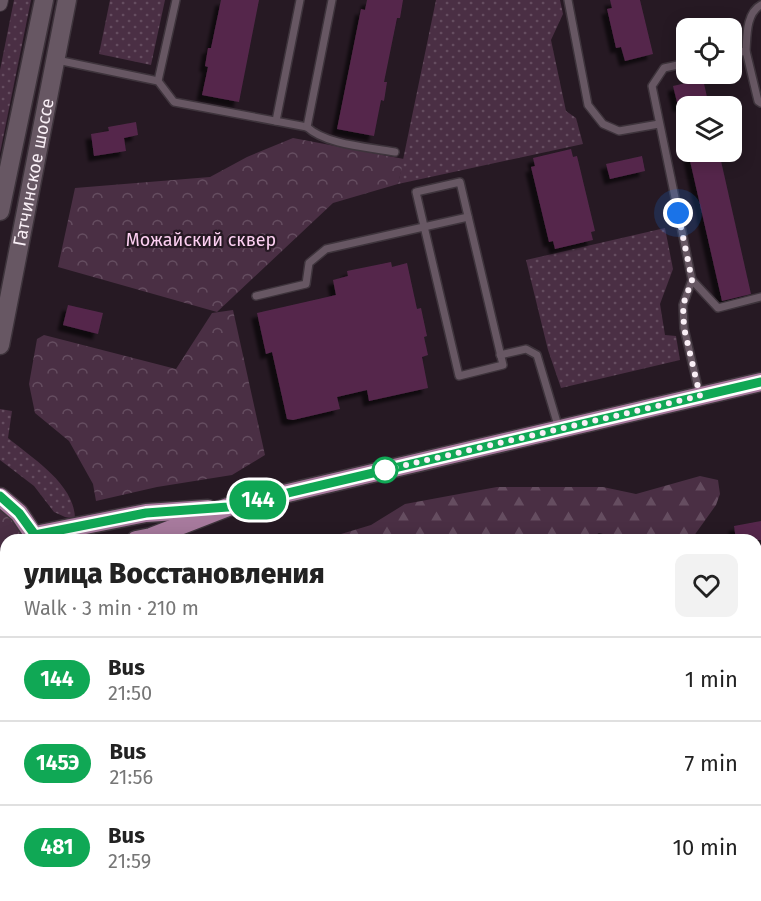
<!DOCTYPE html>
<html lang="en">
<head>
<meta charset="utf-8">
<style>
	:root { --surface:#fff; --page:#f2f2f2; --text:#222; --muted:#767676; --line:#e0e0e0 }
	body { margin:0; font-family:"Fira Sans",sans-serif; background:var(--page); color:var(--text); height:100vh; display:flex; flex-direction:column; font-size:22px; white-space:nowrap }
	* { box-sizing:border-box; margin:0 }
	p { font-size:20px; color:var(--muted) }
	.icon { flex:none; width:33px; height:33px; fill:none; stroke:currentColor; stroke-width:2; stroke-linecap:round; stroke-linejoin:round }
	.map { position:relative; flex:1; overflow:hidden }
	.drawer { position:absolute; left:0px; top:534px; width:762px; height:368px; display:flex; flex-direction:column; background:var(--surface); border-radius:18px 18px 0 0; box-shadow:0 3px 15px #0003 }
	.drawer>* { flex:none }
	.badge { padding:0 12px; border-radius:20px; font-size:21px; line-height:39px }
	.controls { position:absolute; left:676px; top:18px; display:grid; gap:12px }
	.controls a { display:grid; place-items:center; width:66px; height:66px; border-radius:12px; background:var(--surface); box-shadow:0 3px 15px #0003; font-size:30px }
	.you { position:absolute; width:30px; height:30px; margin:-15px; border:4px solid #fff; border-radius:50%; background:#1a73e8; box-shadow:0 0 0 9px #1a73e833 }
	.map>.badge { position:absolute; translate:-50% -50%; box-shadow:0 0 0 3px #fff }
	.round { display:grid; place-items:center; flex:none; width:63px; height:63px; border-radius:12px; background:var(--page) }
	.overview { display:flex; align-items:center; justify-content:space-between; height:102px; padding:0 24px }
	h1 { font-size:28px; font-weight:800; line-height:45px }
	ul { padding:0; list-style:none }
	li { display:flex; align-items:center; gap:18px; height:84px; padding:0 24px; border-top:2px solid var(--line) }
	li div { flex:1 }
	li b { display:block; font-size:22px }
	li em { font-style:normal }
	li .badge { min-width:66px; font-weight:700; text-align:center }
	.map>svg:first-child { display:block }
	.grass { fill:url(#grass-dots) }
	.forest { fill:url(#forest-firs) }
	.park { fill:url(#park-crowns) }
	.building { fill:#54284b; filter:url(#shadow) }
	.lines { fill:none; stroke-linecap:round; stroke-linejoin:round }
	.lane-casing { stroke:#3e343c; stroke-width:10 }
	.street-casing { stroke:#3e343c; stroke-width:16 }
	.secondary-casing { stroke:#3e343c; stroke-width:21 }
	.primary-casing { stroke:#3e343c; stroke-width:21 }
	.lane { stroke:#675763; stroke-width:7 }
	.street { stroke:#675763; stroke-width:14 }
	.secondary { stroke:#675763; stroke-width:18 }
	.primary { stroke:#a77a9d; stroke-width:18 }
	.line-casing { stroke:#fff; stroke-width:14 }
	.line { stroke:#10a855; stroke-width:9 }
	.walk { stroke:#f9eff6; stroke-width:6; stroke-dasharray:0 10.8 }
	.stop-dot { fill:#fff; stroke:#10a855; stroke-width:3 }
	.labels { text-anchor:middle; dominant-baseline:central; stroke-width:4.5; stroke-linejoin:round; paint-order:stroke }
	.street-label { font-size:18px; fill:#f9eff6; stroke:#261923 }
	.park-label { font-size:18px; fill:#fccff1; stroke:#261923 }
</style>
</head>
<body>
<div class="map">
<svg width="761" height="901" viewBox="0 0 761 901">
	<defs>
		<pattern id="grass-dots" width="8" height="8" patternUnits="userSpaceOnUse" patternTransform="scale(1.5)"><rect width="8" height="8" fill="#4a2f44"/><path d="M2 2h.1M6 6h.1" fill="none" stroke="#654d60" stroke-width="1.8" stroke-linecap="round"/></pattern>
		<pattern id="forest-firs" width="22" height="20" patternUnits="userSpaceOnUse" patternTransform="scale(1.5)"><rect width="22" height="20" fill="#4a2f44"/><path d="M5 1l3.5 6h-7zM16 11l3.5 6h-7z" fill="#654d60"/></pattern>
		<pattern id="park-crowns" width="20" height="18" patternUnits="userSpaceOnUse" patternTransform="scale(1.5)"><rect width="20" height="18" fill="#4a2f44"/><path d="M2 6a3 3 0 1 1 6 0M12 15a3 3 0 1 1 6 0" fill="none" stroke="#654d60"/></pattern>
		<filter id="shadow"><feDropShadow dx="-5.5" dy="5.5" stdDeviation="1.5" flood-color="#0009"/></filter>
	</defs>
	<rect width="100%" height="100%" fill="#261923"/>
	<!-- grass -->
	<g class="grass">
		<polygon points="14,0 31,0 0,153 0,70"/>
		<polygon points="110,0 165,0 151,65 99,54"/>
		<polygon points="436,0 560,0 563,14 551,40 566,111 576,118 583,144 398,184"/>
		<polygon points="665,228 673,269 660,304 665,335 676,336 680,360 561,388 548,350 526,260"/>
		<path d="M 0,409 L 12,411 L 8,438 C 32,458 75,484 75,519 L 65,517 L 54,512 L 34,486 L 0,460 Z"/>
		<polygon points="6,749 6,882 0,891 0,751"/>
	</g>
	<!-- forest -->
	<polygon class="forest" points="700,476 718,480 720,494 716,505 691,540 626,540 599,533 587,540 321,540 371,525 405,504 497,487 603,487 636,494"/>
	<!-- park -->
	<g class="park">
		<polygon points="293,138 404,159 398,184 333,203 217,312 58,267 75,188 210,177 247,157"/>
		<polygon points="233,310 265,455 232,475 157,487 96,501 93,484 69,441 35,413 29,384 37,339 44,335 176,369 212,313"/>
		<polygon points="0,506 31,540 6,540 6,673 0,678"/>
	</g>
	<!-- building -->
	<g class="building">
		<polygon points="221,0 259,0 239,102 202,95 208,67 205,66 208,48 211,48"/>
		<polygon points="367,0 403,0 400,18 397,18 384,82 387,82 384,101 381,100 374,136 337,129 361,9 365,10"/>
		<polygon points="610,0 640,0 653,54 625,61 621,47 616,48 607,9 612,8"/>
		<polygon points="703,79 709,106 678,106 673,86"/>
		<polygon points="136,122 138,135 124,138 126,151 94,156 91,134 109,131 108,127"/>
		<polygon points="571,149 573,157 577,156 595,231 591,232 593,240 555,249 553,241 549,242 531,167 535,166 533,158"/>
		<polygon points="688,152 719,152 751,294 722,301"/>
		<polygon points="642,156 645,171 610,179 606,164"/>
		<polygon points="391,262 392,267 407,263 417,309 421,308 427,336 424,337 428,355 422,357 428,388 369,401 367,390 337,397 340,409 293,420 287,419 272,352 266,354 257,313 336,295 333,280 348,276 347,271"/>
		<polygon points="68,305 103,313 98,334 63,325"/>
		<polygon points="761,521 761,540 736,540 734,526"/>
	</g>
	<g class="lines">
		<defs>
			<g id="lane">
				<polyline points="568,0 588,105 603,124 619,131 659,124"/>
				<path d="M 746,51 C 747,36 746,13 761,5"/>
				<polyline points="732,54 746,51 758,101 761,103"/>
				<path d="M 57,60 L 158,81 L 174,102 L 307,127 C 326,145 369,147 395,152"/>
				<polyline points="687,63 664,68 652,86 692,280 683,305 684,328 700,396"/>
				<polyline points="158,81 176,0"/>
				<polyline points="276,121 300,0"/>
				<polyline points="307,127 332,0"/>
				<polygon points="460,182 503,365 459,376 416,192"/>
				<polyline points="692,280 718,308 761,297"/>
				<polyline points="256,296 306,284 309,263 326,249 468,217"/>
				<polyline points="500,355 526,349 537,355 559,429"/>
			</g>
			<g id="street">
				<polyline points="0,4 1,0"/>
				<polyline points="756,716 761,708"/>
				<polyline points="756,776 761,779"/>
				<polyline points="384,896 391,901"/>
				<polyline points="657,896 665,901"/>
				<polyline points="197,901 201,896"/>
			</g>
			<g id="secondary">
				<polyline points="0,211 44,0"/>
				<path id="s1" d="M 0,345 L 67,0"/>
			</g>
			<g id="primary">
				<polyline points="0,497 19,513 37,540"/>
				<polyline points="35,535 146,513 208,509"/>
				<polyline points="136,540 151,537 228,507 761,382"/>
				<polyline points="0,688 6,684"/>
			</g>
		</defs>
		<!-- lane casing -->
		<use href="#lane" class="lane-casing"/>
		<!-- street casing -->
		<use href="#street" class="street-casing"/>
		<!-- secondary casing -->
		<use href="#secondary" class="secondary-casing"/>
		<!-- primary casing -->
		<use href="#primary" class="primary-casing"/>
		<!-- lane -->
		<use href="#lane" class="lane"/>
		<!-- street -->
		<use href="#street" class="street"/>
		<!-- secondary -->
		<use href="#secondary" class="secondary"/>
		<!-- primary -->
		<use href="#primary" class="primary"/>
	</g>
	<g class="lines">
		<defs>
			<polyline id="line" points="0,496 19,513 35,535 146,513 228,507 761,382"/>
		</defs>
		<!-- line casing -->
		<use href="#line" class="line-casing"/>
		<!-- line -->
		<use href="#line" class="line"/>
		<!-- walk -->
		<polyline class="walk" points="385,470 700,396 684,328 683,305 692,280 678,213"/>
	</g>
	<!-- markers -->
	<circle class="stop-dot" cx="385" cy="470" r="12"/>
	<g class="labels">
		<!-- street labels -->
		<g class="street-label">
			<text stroke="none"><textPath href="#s1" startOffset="176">Гатчинское шоссе</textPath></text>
		</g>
		<!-- park labels -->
		<g class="park-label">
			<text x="201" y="240">Можайский сквер</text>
		</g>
	</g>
</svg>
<div class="controls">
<a><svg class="icon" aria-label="locate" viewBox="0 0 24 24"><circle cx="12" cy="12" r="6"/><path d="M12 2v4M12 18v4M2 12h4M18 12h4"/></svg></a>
<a><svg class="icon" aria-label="layers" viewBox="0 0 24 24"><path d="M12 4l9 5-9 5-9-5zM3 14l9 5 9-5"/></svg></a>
</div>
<div class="you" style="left:678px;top:213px"></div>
<b class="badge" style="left:258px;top:500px;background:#10a855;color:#fff">144</b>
<section class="drawer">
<div class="overview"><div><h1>улица Восстановления</h1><p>Walk · 3 min · 210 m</p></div><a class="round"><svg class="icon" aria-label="heart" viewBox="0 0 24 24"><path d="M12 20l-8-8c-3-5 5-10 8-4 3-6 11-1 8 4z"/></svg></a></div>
<ul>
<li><span class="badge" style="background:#10a855;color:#fff">144</span><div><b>Bus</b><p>21:50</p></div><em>1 min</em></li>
<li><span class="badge" style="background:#10a855;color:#fff">145Э</span><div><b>Bus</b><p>21:56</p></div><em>7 min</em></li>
<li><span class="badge" style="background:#10a855;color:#fff">481</span><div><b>Bus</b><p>21:59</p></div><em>10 min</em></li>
</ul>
</section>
</div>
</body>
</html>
